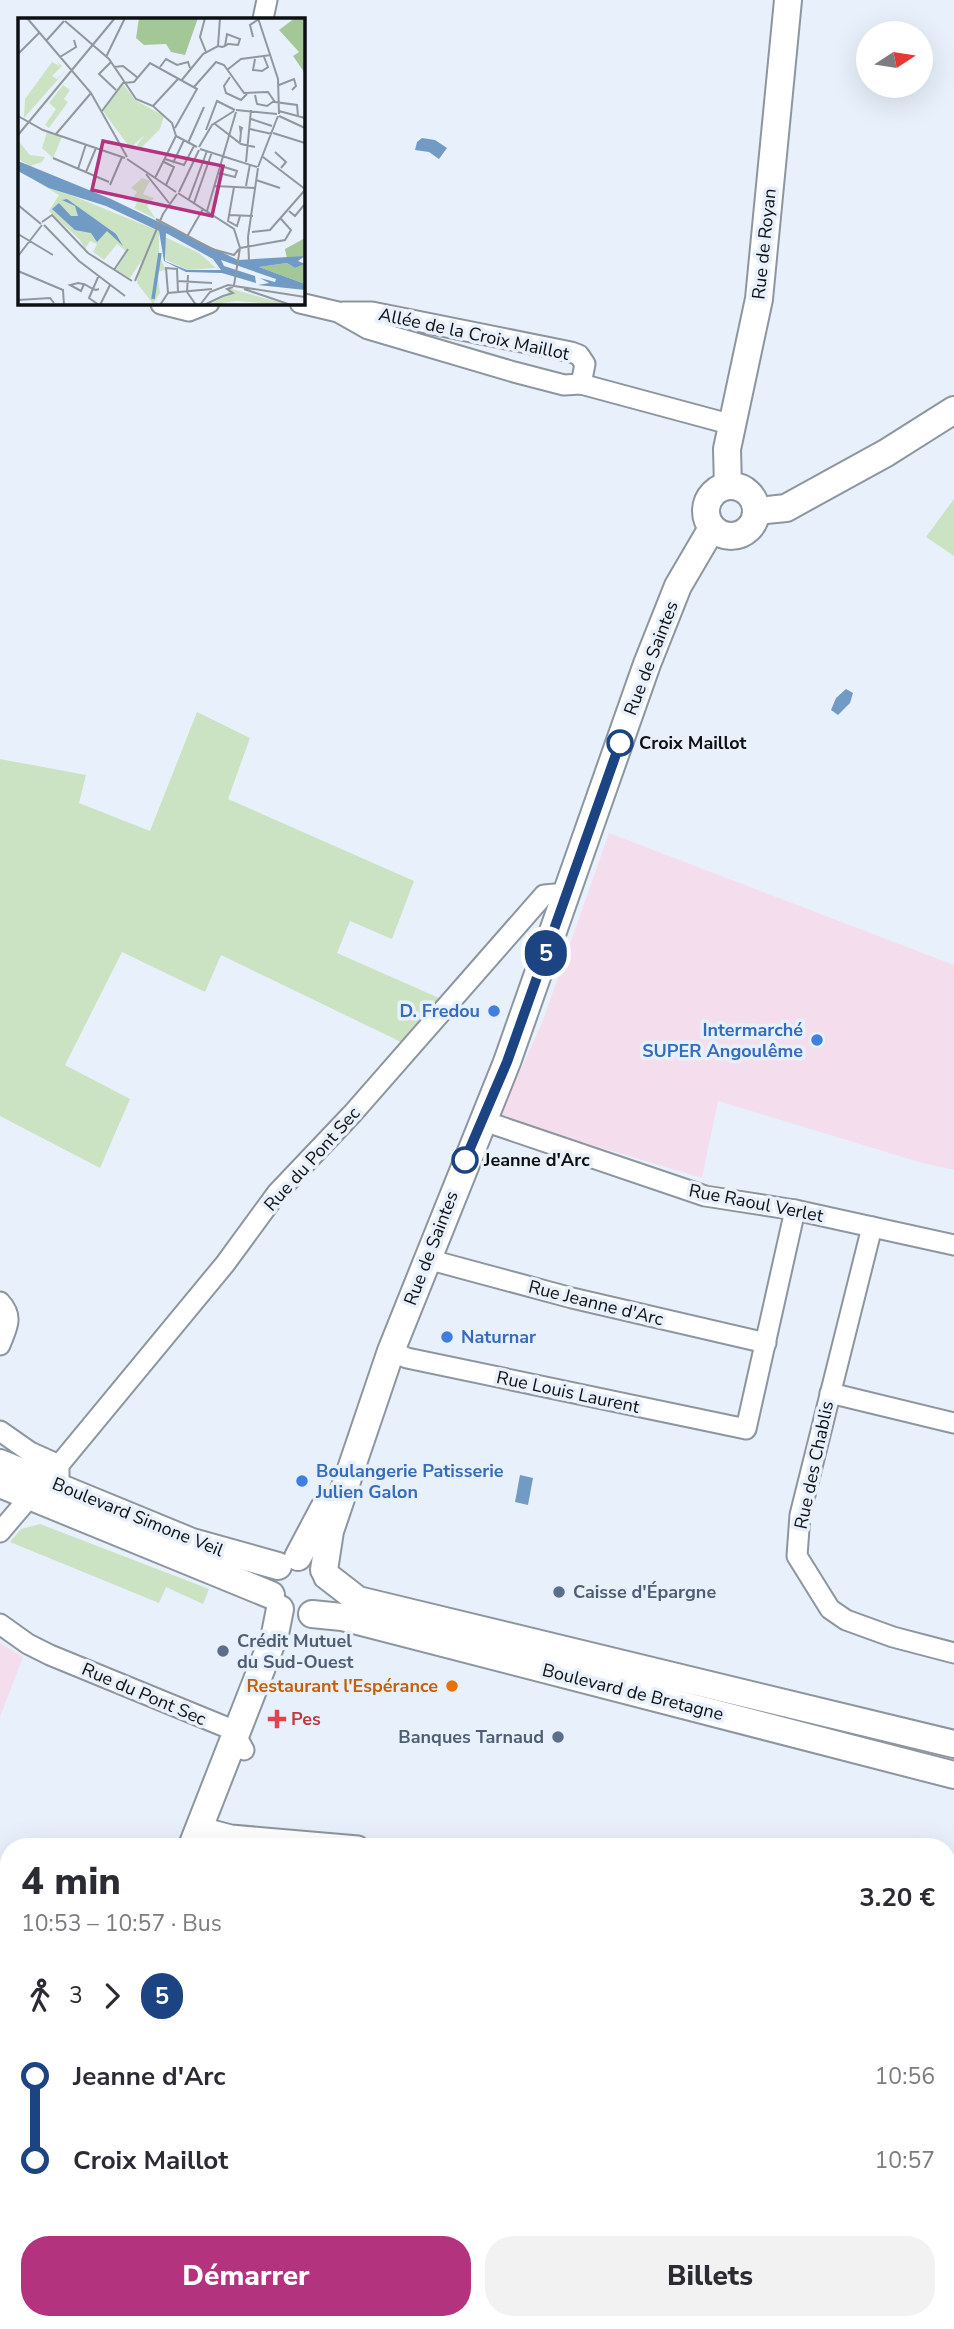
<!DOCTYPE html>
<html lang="fr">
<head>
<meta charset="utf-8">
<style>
	:root { --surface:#fff; --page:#f2f2f3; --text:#2b2b33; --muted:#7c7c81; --accent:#b3337f }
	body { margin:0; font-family:"Nunito Sans",sans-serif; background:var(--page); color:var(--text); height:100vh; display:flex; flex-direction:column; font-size:26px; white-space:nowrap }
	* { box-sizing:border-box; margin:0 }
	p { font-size:23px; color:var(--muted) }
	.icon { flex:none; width:38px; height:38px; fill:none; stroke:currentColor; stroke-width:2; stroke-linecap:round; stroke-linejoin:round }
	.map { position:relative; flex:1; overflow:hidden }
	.details { position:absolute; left:0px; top:1838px; width:956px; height:492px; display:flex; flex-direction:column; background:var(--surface); border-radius:28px 28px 0 0; box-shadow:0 7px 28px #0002 }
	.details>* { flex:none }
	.badge { padding:0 14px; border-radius:23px; font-size:24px; line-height:46px }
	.needle { width:46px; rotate:78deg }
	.tools { position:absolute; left:856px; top:21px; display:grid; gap:14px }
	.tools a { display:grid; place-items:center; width:77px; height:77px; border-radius:50%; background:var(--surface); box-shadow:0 7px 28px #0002; font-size:35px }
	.map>.badge { position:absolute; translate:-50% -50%; box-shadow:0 0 0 4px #fff }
	.legs { display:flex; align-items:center; gap:10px; height:77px; padding:0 21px; font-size:23px }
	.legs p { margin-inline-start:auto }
	.summary { display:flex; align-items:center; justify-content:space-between; height:119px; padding:0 21px }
	h1 { font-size:38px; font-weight:800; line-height:52px }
	.button { display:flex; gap:14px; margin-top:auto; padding:14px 21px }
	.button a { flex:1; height:80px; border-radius:28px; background:var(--accent); color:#fff; font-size:28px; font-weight:800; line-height:80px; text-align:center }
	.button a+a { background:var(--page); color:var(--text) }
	ul { padding:0 21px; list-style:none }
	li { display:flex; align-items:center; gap:24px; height:84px; font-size:26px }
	li i { display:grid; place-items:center; width:10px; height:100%; margin:0 9px; background:currentColor }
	li i::after { content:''; width:18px; height:18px; margin:-9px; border:5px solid; border-radius:50%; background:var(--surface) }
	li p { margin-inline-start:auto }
	li:first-child i { background:linear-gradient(#0000 50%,currentColor 0) }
	li:last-child i { background:linear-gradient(currentColor 50%,#0000 0) }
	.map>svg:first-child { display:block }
	.commercial { fill:#f4deed }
	.green { fill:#cbe2c3 }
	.water { fill:#719bc4 }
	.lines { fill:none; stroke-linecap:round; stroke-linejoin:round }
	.minor-casing { stroke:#8d959e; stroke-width:23 }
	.secondary-casing { stroke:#8d959e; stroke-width:30 }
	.minor { stroke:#fff; stroke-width:19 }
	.secondary { stroke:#fff; stroke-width:26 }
	.line-1-casing { stroke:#fff; stroke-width:16 }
	.line-1 { stroke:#1c4482; stroke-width:10 }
	.stop-1-dot { fill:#fff; stroke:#1c4482; stroke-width:3.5 }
	.shop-dot { fill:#3f7fe0; stroke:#e8f1fb; stroke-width:2.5 }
	.service-dot { fill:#5c6f8a; stroke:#e8f1fb; stroke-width:2.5 }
	.food-dot { fill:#e8710a; stroke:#e8f1fb; stroke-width:2.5 }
	.health-dot { fill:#e0444e; stroke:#e8f1fb; stroke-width:2.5 }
	.labels { text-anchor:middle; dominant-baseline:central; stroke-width:7; stroke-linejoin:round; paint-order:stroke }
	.street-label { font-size:18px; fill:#0d1013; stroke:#e8f1fb }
	.stop-label { font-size:18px; font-weight:bold; fill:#0d1013; stroke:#e8f1fb; text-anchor:start }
	.shop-label { font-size:18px; font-weight:bold; fill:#366cbe; stroke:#e8f1fb; text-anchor:end }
	.service-label { font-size:18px; font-weight:bold; fill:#4e5e75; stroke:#e8f1fb; text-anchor:start }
	.food-label { font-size:18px; font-weight:bold; fill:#c56008; stroke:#e8f1fb; text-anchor:end }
	.health-label { font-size:18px; font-weight:bold; fill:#be3a42; stroke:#e8f1fb; text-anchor:start }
	.inset-river { fill:none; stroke:#719bc4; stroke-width:3.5 }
	.inset-road { fill:none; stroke:#90979e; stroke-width:2 }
	.view { fill:#b3337f; fill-opacity:0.15; stroke:#b3337f; stroke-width:3.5 }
	.inset-edge { fill:none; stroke:#0d1013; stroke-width:3.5 }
</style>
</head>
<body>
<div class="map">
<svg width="954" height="2329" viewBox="0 0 954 2329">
	<rect width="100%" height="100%" fill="#e8f1fb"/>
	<!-- commercial -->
	<g class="commercial">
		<polygon points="609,833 954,965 954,1170 922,1163 718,1101 702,1178 499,1117 542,1023"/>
		<polygon points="0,1643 23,1657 0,1717"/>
	</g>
	<!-- green -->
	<g class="green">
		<polygon points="954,499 954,556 926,537"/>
		<polygon points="197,712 250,738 228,799 414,881 392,939 350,921 337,953 439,998 401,1042 221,955 205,992 122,952 65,1065 130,1099 100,1168 0,1116 0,759 86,775 79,803 150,831"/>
		<polygon points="40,1524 209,1589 203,1604 166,1587 159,1603 10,1542 21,1529"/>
	</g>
	<!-- water -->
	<g class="water">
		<polygon points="422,138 435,140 447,148 439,159 429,152 415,150 417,142"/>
		<polygon points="846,689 853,693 850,703 838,715 831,710 836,698"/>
		<polygon points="520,1475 533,1478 528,1505 515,1502"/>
	</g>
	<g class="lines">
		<defs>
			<g id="minor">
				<polyline points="263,19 267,0"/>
				<polyline points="300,303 338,312 368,329 514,372 564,385 581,384 733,425"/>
				<polyline points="161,304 189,311 209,303"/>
				<polyline points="343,312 372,312 571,352 579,355 585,364 581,384"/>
				<polyline points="481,1120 705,1196 795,1210 954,1245"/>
				<polyline points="872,1227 800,1515 797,1556 830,1609 846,1620 893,1637 954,1653"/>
				<polyline points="427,1259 572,1298 766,1343"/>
				<path d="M 0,1302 C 14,1317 7,1327 0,1345"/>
				<polyline points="391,1351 407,1358 746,1429 795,1210"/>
				<polyline points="830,1393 954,1423"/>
				<polyline points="0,1431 30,1452 59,1465"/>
				<polyline points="59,1486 59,1465 225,1264 277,1193 353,1113 544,895 567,893"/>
				<polyline points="0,1532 23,1505 27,1495"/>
				<polyline points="0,1624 28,1644 50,1655 233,1730 244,1750"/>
				<polyline points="212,1830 231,1835 358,1846"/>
				<polyline points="947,1940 954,1941"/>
				<polyline points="947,2045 954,2046"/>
				<polyline points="0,2108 9,2109"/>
				<polyline points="947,2291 954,2291"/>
				<polyline points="577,2320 579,2329"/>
				<polyline points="811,2329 811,2320"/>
				<polyline points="942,2329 942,2320"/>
			</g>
			<g id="secondary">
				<circle cx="731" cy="511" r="25"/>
				<polyline points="728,486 727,449 759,299 788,0"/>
				<polyline points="757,511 786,508 886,453 954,410"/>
				<polyline points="0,1463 192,1542 278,1566"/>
				<polyline points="0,1484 271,1595"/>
				<polyline points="298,1557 324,1508"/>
				<polyline points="324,1570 330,1531 391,1351 507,1062 647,664 678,586 712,528"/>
				<polyline points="327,1576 358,1600 954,1744"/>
				<polyline points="312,1614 342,1617 954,1775"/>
				<polyline points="192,1846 275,1634 280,1609"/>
				<polyline points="16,2329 20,2320"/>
			</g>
		</defs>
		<!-- minor casing -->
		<use href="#minor" class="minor-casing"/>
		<!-- secondary casing -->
		<use href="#secondary" class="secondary-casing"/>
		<!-- minor -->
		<use href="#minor" class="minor"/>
		<!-- secondary -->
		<use href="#secondary" class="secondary"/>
	</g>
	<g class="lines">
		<defs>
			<polyline id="line-1" points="465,1160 507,1062 620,743"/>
		</defs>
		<!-- line-1 casing -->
		<use href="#line-1" class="line-1-casing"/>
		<!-- line-1 -->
		<use href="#line-1" class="line-1"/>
	</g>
	<!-- markers -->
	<g class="stop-1-dot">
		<circle cx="620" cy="743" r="12"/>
		<circle cx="465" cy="1160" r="12"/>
	</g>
	<g class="shop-dot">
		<circle cx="494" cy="1011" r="7"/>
		<circle cx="817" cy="1040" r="7"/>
		<circle cx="447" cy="1337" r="7"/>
		<circle cx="302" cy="1481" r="7"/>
	</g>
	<g class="service-dot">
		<circle cx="559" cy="1592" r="7"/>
		<circle cx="223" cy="1651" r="7"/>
		<circle cx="558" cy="1737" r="7"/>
	</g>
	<circle class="food-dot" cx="452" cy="1686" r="7"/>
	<path class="health-dot" d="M273.5 1708.5h7v7h7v7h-7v7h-7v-7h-7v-7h7z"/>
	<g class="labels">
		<!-- street labels -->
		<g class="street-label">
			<text transform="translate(764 244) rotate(-84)">Rue de Royan</text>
			<text transform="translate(474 334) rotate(12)">Allée de la Croix Maillot</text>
			<text transform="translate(651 658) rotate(-69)">Rue de Saintes</text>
			<text transform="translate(312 1159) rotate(-48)">Rue du Pont Sec</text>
			<text transform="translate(756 1203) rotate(11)">Rue Raoul Verlet</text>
			<text transform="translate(431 1248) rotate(-69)">Rue de Saintes</text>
			<text transform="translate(596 1303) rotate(14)">Rue Jeanne d'Arc</text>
			<text transform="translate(568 1392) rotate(12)">Rue Louis Laurent</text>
			<text transform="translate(814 1465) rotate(-78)">Rue des Chablis</text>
			<text transform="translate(138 1517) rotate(22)">Boulevard Simone Veil</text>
			<text transform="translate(633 1692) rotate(14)">Boulevard de Bretagne</text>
			<text transform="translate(144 1694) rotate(23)">Rue du Pont Sec</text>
		</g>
		<!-- stop labels -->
		<g class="stop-label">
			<text x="639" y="743">Croix Maillot</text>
			<text x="484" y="1160">Jeanne d'Arc</text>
		</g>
		<!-- shop labels -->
		<g class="shop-label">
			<text x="480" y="1011">D. Fredou</text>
			<text x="803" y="1030">Intermarché<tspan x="803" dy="21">SUPER Angoulême</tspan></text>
			<text x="461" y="1337" text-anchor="start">Naturnar</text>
			<text x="316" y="1471" text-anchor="start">Boulangerie Patisserie<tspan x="316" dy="21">Julien Galon</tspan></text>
		</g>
		<!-- service labels -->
		<g class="service-label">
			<text x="573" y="1592">Caisse d'Épargne</text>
			<text x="237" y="1641">Crédit Mutuel<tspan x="237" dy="21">du Sud-Ouest</tspan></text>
			<text x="544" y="1737" text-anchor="end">Banques Tarnaud</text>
		</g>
		<!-- food labels -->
		<g class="food-label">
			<text x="438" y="1686">Restaurant l'Espérance</text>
		</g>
		<!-- health labels -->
		<g class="health-label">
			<text x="291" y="1719">Pes</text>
		</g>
	</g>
	<!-- overview -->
	<g transform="translate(18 18)">
		<rect width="287" height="287" fill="#e8f1fb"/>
		<path d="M 38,42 L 44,48 L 34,58 L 39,61 L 50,50 L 6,100 L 7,81 L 34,44 L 42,48 ZM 105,66 L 117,82 L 146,98 L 142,111 L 122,131 L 119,127 L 127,117 L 112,130 L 85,93 ZM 45,67 L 52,72 L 46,81 L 50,84 L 31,110 L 27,107 L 38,91 L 31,85 ZM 29,114 L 44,119 L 35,140 L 24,130 ZM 2,125 L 12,137 L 27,139 L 24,144 L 12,148 L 0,141 ZM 124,160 L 132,163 L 125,176 L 136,180 L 129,188 L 138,201 L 116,190 L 119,185 L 113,182 L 119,174 L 113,170 ZM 16,162 L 141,213 L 141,238 L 148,252 L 139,254 L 142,275 L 135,286 L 119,265 L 123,243 L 112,260 L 98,252 L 109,234 L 99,226 L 86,242 L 75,234 L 79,226 L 72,223 L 67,231 L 62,222 L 31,193 L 41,177 ZM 147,219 L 181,235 L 198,250 L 170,252 L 148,242 ZM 210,271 L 214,271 L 271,287 L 218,283 L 191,287 L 210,277 Z" fill="#cbe2c3"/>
		<path d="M 121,0 L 180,0 L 167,37 L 153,34 L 148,26 L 126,27 L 118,20 ZM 277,0 L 287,2 L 286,54 L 275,38 L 281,34 L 261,12 ZM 287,220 L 287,238 L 272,242 L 258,242 L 269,241 L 267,231 ZM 269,245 L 277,250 L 287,246 L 287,266 L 241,249 Z" fill="#a4c797"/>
		<path d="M 0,143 L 93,181 L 220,242 L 287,238 L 280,243 L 287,246 L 277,250 L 269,245 L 241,249 L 287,266 L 287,272 L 240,267 L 251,265 L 242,260 L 257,264 L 258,261 L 203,242 L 206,248 L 237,258 L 238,265 L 204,255 L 168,254 L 146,243 L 141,213 L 88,188 L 31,170 L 0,153 ZM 148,215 L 195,241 L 203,252 L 169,252 L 147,243 ZM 49,181 L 98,216 L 105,228 L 89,213 L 79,224 L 73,215 L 57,212 L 34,191 L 41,185 L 53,198 L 60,198 L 57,188 L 44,182 Z" fill="#719bc4" fill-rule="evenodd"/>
		<path class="inset-river" d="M 135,281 L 142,235"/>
		<path class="inset-road" d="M 9,0 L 73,75 L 109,139M 187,0 L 182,19 L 188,34M 240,0 L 260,61 L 261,96M 47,3 L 91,41 L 118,81 L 135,88 L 154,105 L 158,118 L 137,160M 235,19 L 232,7 L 241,1M 28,23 L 46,3M 200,28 L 202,0M 0,36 L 21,15M 42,39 L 58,29 L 56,22M 88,39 L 107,0M 237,41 L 235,52 L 244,53 L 250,49 L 246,39M 93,44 L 81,56 L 98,72M 96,49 L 105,48 L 120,60M 142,49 L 148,41 L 159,47 L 170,44 L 172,50M 209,52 L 223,41 L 253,37M 212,59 L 206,68 L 208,75 L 223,82 L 229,76M 163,63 L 185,36 L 200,28 L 204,29 L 207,28 L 210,26 L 211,26 L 220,27 L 222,21 L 209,16 L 207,28M 261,67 L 276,61 L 278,68 L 274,72M 176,69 L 198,44 L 206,47 L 226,75 L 250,74 L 257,84 L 279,87 L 280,98M 237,77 L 239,86 L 249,88 L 256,83M 135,88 L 160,61M 218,92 L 259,96M 84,93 L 105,65 L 116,64 L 132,45 L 179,71 L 157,110M 261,93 L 287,100M 0,98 L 25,112 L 107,140M 261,98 L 287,110M 233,101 L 254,108M 197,106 L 223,126 L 237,129M 232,111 L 254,116M 188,112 L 199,83 L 217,92M 255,115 L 287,125M 38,116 L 73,75M 0,117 L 97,0M 158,118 L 179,129M 222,124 L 223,113 L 224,110 L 222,109 L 223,116M 170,125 L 186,89M 181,129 L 194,107 L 216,93M 182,131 L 239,149M 257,134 L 268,144 L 263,150M 245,139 L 287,171M 35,140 L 91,164M 109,141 L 158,174M 147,141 L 166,147 L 176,128M 146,144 L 156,149 L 148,167M 228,144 L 233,92M 155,145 L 166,122M 240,149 L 260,98M 60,151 L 68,126M 68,154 L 78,130M 201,155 L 217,159 L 219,153 L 203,148M 128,156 L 151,185M 238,162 L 262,170M 92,167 L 104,139M 197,168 L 237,170M 228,168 L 232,146M 216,169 L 210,203 L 219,208 L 222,198M 161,174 L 181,132M 160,175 L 216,211 L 222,230 L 216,267M 171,181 L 189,133M 176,185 L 194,134M 0,187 L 23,206M 189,193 L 218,94M 271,193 L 277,198 L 286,187M 211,197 L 235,198M 138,201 L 194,231 L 216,237 L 221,231M 24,204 L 34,197 L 70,235 L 114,263M 26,207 L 61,243 L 107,278M 234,214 L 252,212 L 287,172M 0,216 L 35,237M 170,217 L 185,191M 230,219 L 240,150M 230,219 L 231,243M 222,230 L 267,222 L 273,212 L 263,201M 0,238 L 24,207M 96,252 L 110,231M 0,253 L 45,272 L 46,287M 170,257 L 169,274 L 178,287M 117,263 L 145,196 L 159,176M 160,263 L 194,265M 66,266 L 63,273 L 52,267 L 60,265 L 65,266 L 66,266 L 75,271 L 78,272 L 81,271M 226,271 L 273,287M 150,275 L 148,250 L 159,251 L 160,274M 205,278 L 215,275 L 209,271 L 215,269M 0,282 L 32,280 L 36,285M 81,287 L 71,280 L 81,257M 82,287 L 92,267M 142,287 L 150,275 L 194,271M 182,287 L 192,274 L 210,267 L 287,279M 186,287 L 205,278"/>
		<path class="view" d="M 85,123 L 205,148 L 194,198 L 74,172 Z"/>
		<rect width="287" height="287" class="inset-edge"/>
	</g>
</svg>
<div class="tools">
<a><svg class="needle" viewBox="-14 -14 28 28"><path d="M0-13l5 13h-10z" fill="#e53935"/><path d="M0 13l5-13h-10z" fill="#7c7c81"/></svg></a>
</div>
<b class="badge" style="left:546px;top:953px;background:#1c4482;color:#fff">5</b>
<section class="details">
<div class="summary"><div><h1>4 min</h1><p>10:53 – 10:57 · Bus</p></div><b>3.20 €</b></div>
<div class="legs"><svg class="icon" aria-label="walk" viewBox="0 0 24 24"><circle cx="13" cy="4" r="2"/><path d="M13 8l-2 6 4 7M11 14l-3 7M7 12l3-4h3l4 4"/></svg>3<svg class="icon" aria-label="forward" viewBox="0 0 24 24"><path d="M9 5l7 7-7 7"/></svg><b class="badge" style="background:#1c4482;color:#fff">5</b></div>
<ul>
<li><i style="color:#1c4482"></i><b>Jeanne d'Arc</b><p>10:56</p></li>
<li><i style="color:#1c4482"></i><b>Croix Maillot</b><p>10:57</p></li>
</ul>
<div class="button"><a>Démarrer</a><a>Billets</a></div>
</section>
</div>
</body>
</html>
